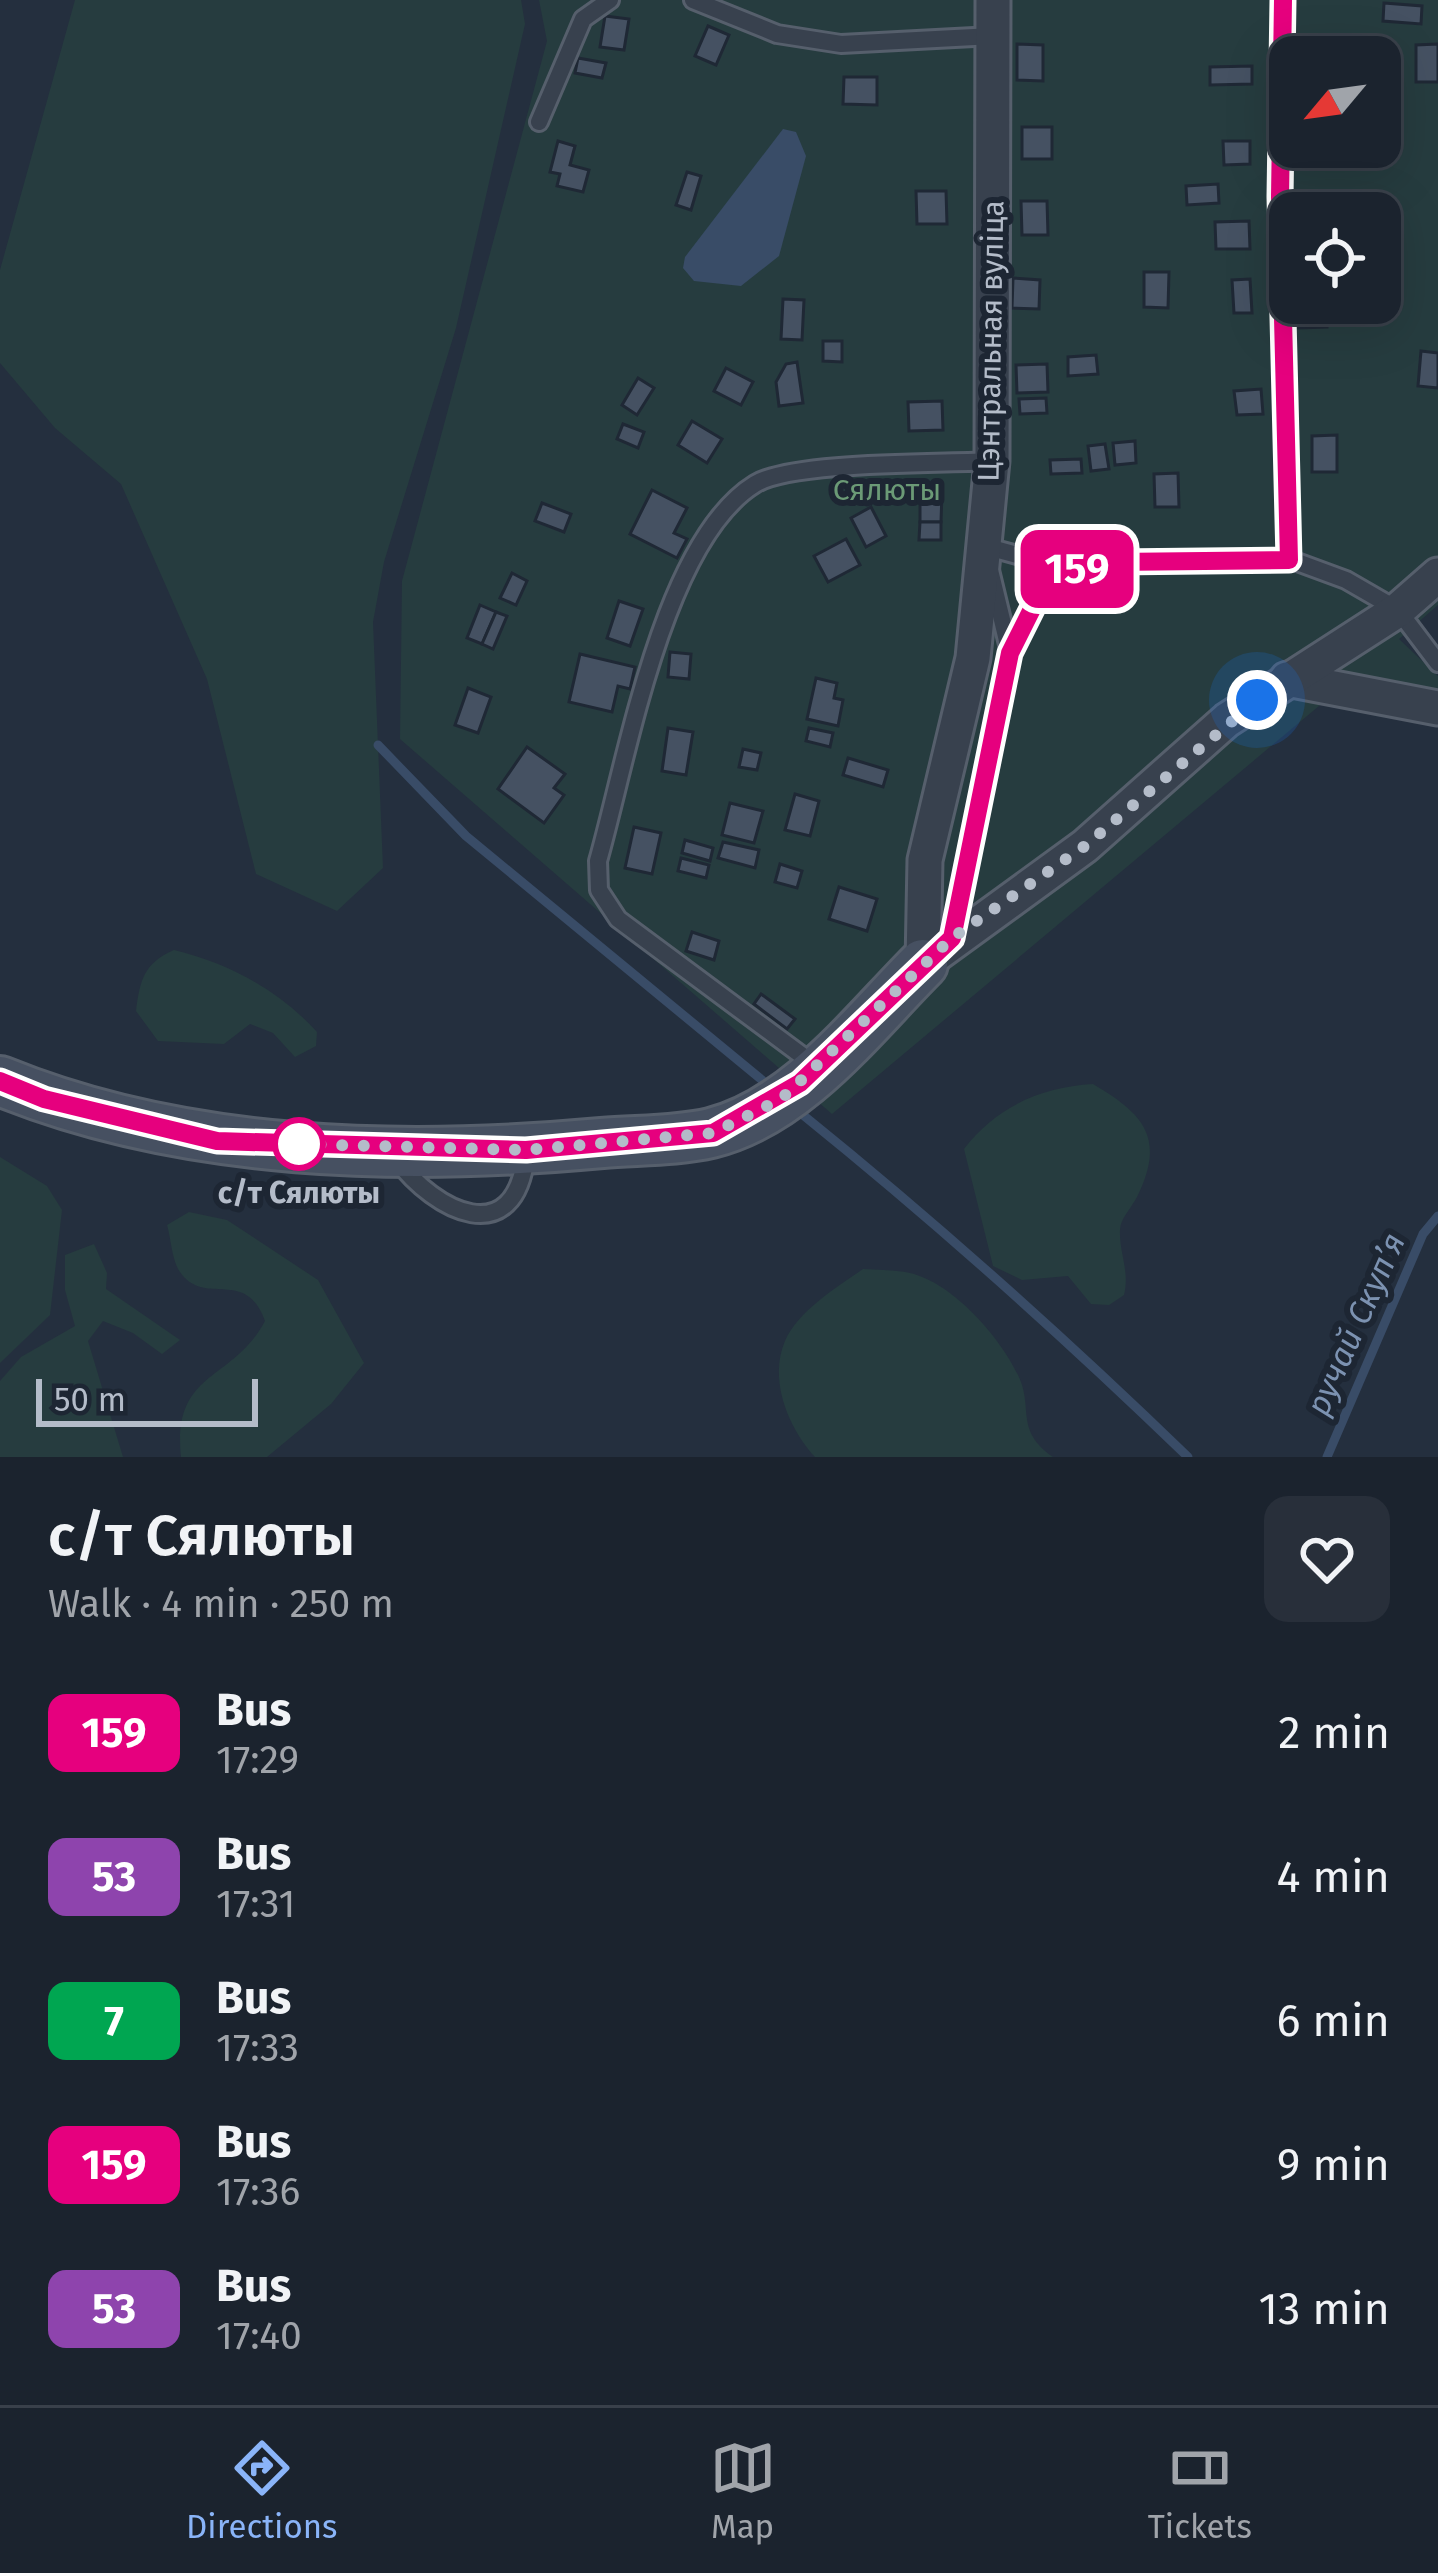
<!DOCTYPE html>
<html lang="en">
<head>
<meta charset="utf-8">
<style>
	:root { --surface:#1b232e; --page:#282f3a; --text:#f1f3f6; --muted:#a0a4aa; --line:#39404a; --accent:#8ab4f8 }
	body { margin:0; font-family:"Fira Sans",sans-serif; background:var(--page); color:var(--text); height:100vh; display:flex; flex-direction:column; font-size:45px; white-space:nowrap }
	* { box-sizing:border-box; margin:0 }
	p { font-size:39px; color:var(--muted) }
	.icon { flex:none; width:66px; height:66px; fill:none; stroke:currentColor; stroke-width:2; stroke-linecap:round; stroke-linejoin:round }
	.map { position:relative; height:1457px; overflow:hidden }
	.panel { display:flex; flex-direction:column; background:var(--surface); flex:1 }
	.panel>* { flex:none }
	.badge { padding:0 24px; border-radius:18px; font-size:42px; line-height:78px }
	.needle { width:78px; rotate:241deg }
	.fabs { position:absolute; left:1269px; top:36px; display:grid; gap:24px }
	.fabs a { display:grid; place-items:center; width:132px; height:132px; border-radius:24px; background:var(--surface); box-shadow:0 12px 48px #0002,0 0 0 3px var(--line); font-size:60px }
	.scale { position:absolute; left:36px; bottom:30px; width:222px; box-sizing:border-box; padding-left:12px; border:6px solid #b4bcc9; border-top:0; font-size:33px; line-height:42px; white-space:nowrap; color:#b4bcc9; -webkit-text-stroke:9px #1d2633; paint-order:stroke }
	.you { position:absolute; width:60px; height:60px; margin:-30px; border:9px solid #fff; border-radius:50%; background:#1a73e8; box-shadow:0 0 0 18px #1a73e833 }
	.map>.badge { position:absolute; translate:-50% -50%; box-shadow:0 0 0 6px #fff }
	.round { display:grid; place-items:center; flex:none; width:126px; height:126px; border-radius:24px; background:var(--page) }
	.overview { display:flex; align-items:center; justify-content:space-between; height:204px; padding:0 48px }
	h1 { font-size:57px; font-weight:600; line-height:90px }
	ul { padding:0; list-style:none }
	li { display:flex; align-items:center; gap:36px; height:144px; padding:0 48px }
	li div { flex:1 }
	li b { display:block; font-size:45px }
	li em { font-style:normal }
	li .badge { min-width:132px; font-weight:700; text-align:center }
	.tab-bar { display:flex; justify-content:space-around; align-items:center; height:168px; border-top:3px solid var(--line); background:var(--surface); font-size:33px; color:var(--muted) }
	.tab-bar a { display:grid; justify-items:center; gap:6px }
	.tab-bar .current { color:var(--accent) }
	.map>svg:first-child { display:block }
	.green { fill:#263c3f; fill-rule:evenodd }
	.water { fill:#394c67 }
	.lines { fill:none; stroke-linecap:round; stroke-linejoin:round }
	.stream { stroke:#394c67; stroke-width:9 }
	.building { fill:#455162; stroke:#1f2835; stroke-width:3 }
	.lane-casing { stroke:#565f6c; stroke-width:22 }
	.street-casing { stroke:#565f6c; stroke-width:39 }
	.secondary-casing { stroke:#565f6c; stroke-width:54 }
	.lane { stroke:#38414e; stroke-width:16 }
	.street { stroke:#38414e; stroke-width:33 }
	.secondary { stroke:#465061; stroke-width:48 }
	.line-casing { stroke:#fff; stroke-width:27 }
	.line { stroke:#e6007e; stroke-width:18 }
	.walk { stroke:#b4bcc9; stroke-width:12; stroke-dasharray:0 21.6 }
	.stop-dot { fill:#fff; stroke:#e6007e; stroke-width:6 }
	.labels { text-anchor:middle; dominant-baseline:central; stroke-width:12; stroke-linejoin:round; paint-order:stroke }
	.street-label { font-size:30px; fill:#b4bcc9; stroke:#1d2633 }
	.park-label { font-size:30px; fill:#6b9a76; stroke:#1d2633 }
	.stop-label { font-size:30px; font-weight:bold; fill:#b4bcc9; stroke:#1d2633 }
	.water-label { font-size:33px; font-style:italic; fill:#7c92b1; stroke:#1d2633 }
</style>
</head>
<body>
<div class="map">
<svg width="1438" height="1457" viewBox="0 0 1438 1457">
	<rect width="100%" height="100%" fill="#242f3e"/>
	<!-- green -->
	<g class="green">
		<polygon points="75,0 521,0 525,24 456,328 384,562 373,622 383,868 337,911 256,874 207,679 121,484 55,428 0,363 0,270"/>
		<path d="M 539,0 L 1438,0 L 1438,605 L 1399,639 L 1438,676 L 1438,702 L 1350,680 L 832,1114 L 400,739 L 402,581 L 547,41 ZM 1290,57 L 1380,57 L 1380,147 L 1290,147 ZM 1290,213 L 1380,213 L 1380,303 L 1290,303 Z"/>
		<path d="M 174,950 C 228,963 279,990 317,1032 L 316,1046 L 295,1057 L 273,1033 L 250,1024 L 224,1044 L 158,1041 L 136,1011 C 140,980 144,963 174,950 Z"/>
		<path d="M 1093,1084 C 1144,1114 1166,1138 1137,1197 C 1132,1207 1120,1219 1120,1230 C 1119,1253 1130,1271 1124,1295 L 1109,1305 L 1091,1304 L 1068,1276 L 1022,1280 L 993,1266 L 964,1149 C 996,1107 1041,1087 1093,1084 Z"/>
		<polygon points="0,1157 47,1186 62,1210 50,1315 0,1363"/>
		<path d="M 189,1212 L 227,1220 L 318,1280 L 364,1363 L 331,1404 L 267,1457 L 181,1457 C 172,1370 232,1383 265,1321 C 245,1266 205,1308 180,1272 C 172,1261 171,1238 167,1225 Z"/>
		<polygon points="94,1244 107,1273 106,1289 180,1340 162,1354 133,1333 103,1321 88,1341 123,1457 0,1457 0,1381 21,1357 75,1326 65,1290 65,1255"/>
		<path d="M 863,1269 C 878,1270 896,1270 910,1273 C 953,1283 1000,1337 1018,1375 C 1034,1407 1014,1430 1053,1457 L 815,1457 C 789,1429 768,1380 785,1341 C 798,1311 837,1287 863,1269 Z"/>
	</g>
	<!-- water -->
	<polygon class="water" points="783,129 796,132 806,156 779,256 741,286 694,281 683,268 685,257"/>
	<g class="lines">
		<!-- stream -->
		<g class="stream">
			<polyline points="378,745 466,836 762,1080"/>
			<path d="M 803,1115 C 938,1224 1064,1337 1188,1457"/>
			<polyline points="1327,1457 1423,1234 1438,1216"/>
		</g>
	</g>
	<!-- building -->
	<g class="building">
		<polygon points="1384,3 1422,6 1421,24 1383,21"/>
		<polygon points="605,16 629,19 624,50 600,47"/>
		<polygon points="708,26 729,35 716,65 695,56"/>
		<polygon points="1017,44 1043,45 1043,81 1017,80"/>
		<polygon points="1438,44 1438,82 1416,82 1416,45"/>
		<polygon points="578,58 606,63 602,78 575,73"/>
		<polygon points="1252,66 1252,84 1210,85 1210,67"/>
		<polygon points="844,77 877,77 877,105 843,104"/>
		<rect x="1022" y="127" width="30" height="32"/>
		<polygon points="558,141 575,146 570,165 589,170 583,192 557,186 560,174 550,172"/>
		<polygon points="1223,141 1250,141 1250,164 1224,165"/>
		<polygon points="687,172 701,176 691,210 676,205"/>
		<polygon points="1218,184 1219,203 1187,205 1186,186"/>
		<polygon points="916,191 946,191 947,224 917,224"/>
		<polygon points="1021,201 1047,201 1048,235 1022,235"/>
		<polygon points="1249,221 1250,249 1216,249 1215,222"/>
		<polygon points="1144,272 1169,272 1168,308 1144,307"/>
		<polygon points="1013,278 1040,280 1039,309 1012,308"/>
		<polygon points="1250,279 1252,313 1234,313 1232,280"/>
		<polygon points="783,299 804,300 802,340 781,339"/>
		<polygon points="1326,308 1327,327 1298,328 1297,310"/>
		<polygon points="823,341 842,341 842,362 823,361"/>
		<polygon points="1421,351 1438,353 1438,388 1418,386"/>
		<polygon points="1096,355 1098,374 1068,376 1068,357"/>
		<polygon points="797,362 803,403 779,406 776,382 786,364"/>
		<polygon points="1047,364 1048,392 1017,393 1016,365"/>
		<polygon points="726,368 753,382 741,405 714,391"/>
		<polygon points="638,378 654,388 637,415 622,405"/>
		<polygon points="1261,389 1263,414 1237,415 1234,391"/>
		<polygon points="1046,398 1047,413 1020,414 1019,399"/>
		<polygon points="942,401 943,430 909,431 908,402"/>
		<polygon points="692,421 722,439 707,463 678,445"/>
		<polygon points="623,424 644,432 638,448 617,439"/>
		<polygon points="1337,435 1337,472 1312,472 1312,436"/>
		<polygon points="1135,441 1136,463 1115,465 1113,443"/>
		<polygon points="1105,444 1109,469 1091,471 1088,446"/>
		<polygon points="1081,459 1082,473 1051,474 1050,460"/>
		<polygon points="1178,473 1179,507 1155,507 1154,474"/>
		<polygon points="652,490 687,508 674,533 687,539 677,558 630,534"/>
		<polygon points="920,491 942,492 941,522 920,522"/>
		<polygon points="542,503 571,514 564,532 535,521"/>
		<polygon points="871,507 886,536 866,547 851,518"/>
		<polygon points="920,522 941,522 941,540 919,540"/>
		<polygon points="846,539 860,565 828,582 814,556"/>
		<polygon points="512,573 527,581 516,605 500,598"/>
		<polygon points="619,601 643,609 630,646 607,638"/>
		<polygon points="480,605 496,612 482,644 467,638"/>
		<polygon points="496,612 507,616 493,649 482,644"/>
		<polygon points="670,652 691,654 689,679 668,677"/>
		<polygon points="580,654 635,667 630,689 618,686 612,712 569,702"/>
		<polygon points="816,678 837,683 834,698 843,700 838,726 807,719"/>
		<polygon points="468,688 491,697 478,733 455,725"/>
		<polygon points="668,728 693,732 686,775 662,771"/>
		<polygon points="809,728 833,733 830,747 806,741"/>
		<polygon points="527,747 565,774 554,788 564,795 544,823 498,789"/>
		<polygon points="743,749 761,753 757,770 739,767"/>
		<polygon points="848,758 888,770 883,787 843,775"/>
		<polygon points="795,794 819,801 810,836 785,830"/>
		<polygon points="730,803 763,811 754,843 722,835"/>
		<polygon points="634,827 661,833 652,874 625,868"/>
		<polygon points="685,840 713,848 710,861 682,853"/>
		<polygon points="723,842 759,850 755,868 718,858"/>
		<polygon points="681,858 709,865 706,878 678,871"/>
		<polygon points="780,864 802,871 797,888 775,882"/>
		<polygon points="839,887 877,899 867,931 829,919"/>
		<polygon points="692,932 719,941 714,960 686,951"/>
		<polygon points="761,994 795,1019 787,1029 754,1004"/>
	</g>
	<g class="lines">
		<defs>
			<g id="lane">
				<polyline points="693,0 777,34 841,44 993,36"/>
				<polyline points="1283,0 1281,244 1289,559"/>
				<polyline points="539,122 583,19 610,0"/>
				<polyline points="984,546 1072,570"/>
				<polyline points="990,570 1010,653"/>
				<polyline points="953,937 1010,653 1034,605 1072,570 1114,562 1289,559 1346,580 1398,610 1438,663"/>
				<path d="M 816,1066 L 618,919 L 599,890 L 598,861 C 627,760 663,541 755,484 C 792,461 941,464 992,461"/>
				<path d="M 396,1159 C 435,1212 515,1252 526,1155"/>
			</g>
			<g id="street">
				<polyline points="1287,679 1438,708"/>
				<polyline points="923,964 925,860 973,658 992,461 993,0"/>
				<polyline points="923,964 1085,846 1227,720 1398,610 1438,575"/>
			</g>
			<path id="secondary" d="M 0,1081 C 186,1157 404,1161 602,1143 C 637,1140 677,1141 711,1133 C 797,1112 864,1023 923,964"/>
		</defs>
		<!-- lane casing -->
		<use href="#lane" class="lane-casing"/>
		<!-- street casing -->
		<use href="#street" class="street-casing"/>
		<!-- secondary casing -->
		<use href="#secondary" class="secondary-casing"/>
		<!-- lane -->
		<use href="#lane" class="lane"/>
		<!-- street -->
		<use href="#street" class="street"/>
		<!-- secondary -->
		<use href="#secondary" class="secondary"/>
	</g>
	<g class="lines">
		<defs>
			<polyline id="line" points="0,1081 44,1099 217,1141 526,1150 713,1133 800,1083 952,938 1010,653 1034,605 1072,570 1114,562 1289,560 1280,197 1283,0"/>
		</defs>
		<!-- line casing -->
		<use href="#line" class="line-casing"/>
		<!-- line -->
		<use href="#line" class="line"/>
		<!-- walk -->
		<polyline class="walk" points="299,1144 526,1150 713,1133 781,1099 952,938 1085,846 1257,700"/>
	</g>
	<!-- markers -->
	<circle class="stop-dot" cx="299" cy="1144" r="24"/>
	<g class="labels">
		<!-- street labels -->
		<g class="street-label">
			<text transform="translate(991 341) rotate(-89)">Цэнтральная вуліца</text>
		</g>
		<!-- park labels -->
		<g class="park-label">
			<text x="887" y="490">Сялюты</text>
		</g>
		<!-- stop labels -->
		<g class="stop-label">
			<text x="299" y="1193">с/т Сялюты</text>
		</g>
		<!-- water labels -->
		<g class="water-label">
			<text transform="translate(1356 1324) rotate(-66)">ручай Скупʼя</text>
		</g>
	</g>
</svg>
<div class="fabs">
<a><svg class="needle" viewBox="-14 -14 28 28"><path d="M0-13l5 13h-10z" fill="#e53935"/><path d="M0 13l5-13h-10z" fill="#a0a4aa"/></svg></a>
<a><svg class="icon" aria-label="locate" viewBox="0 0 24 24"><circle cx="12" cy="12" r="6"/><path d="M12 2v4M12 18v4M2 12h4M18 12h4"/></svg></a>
</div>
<div class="scale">50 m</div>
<div class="you" style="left:1257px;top:700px"></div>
<b class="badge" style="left:1077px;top:569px;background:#e6007e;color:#fff">159</b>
</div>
<section class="panel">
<div class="overview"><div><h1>с/т Сялюты</h1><p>Walk · 4 min · 250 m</p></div><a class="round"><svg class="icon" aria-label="heart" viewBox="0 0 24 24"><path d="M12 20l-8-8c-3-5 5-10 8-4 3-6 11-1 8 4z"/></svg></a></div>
<ul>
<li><span class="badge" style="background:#e6007e;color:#fff">159</span><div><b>Bus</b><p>17:29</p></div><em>2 min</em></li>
<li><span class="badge" style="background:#8e44ad;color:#fff">53</span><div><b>Bus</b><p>17:31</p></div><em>4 min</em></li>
<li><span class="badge" style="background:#00a651;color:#fff">7</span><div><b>Bus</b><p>17:33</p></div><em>6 min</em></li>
<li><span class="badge" style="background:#e6007e;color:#fff">159</span><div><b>Bus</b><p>17:36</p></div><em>9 min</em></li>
<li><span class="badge" style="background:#8e44ad;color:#fff">53</span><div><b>Bus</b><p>17:40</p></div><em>13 min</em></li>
</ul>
</section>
<nav class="tab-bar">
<a class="current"><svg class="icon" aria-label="directions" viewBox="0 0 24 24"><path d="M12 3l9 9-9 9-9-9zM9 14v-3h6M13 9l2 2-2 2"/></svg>Directions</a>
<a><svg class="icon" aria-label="map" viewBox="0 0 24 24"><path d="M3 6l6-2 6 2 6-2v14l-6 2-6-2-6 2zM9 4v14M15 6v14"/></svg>Map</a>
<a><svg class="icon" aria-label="tickets" viewBox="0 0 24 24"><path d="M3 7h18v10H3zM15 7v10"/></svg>Tickets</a>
</nav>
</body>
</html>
